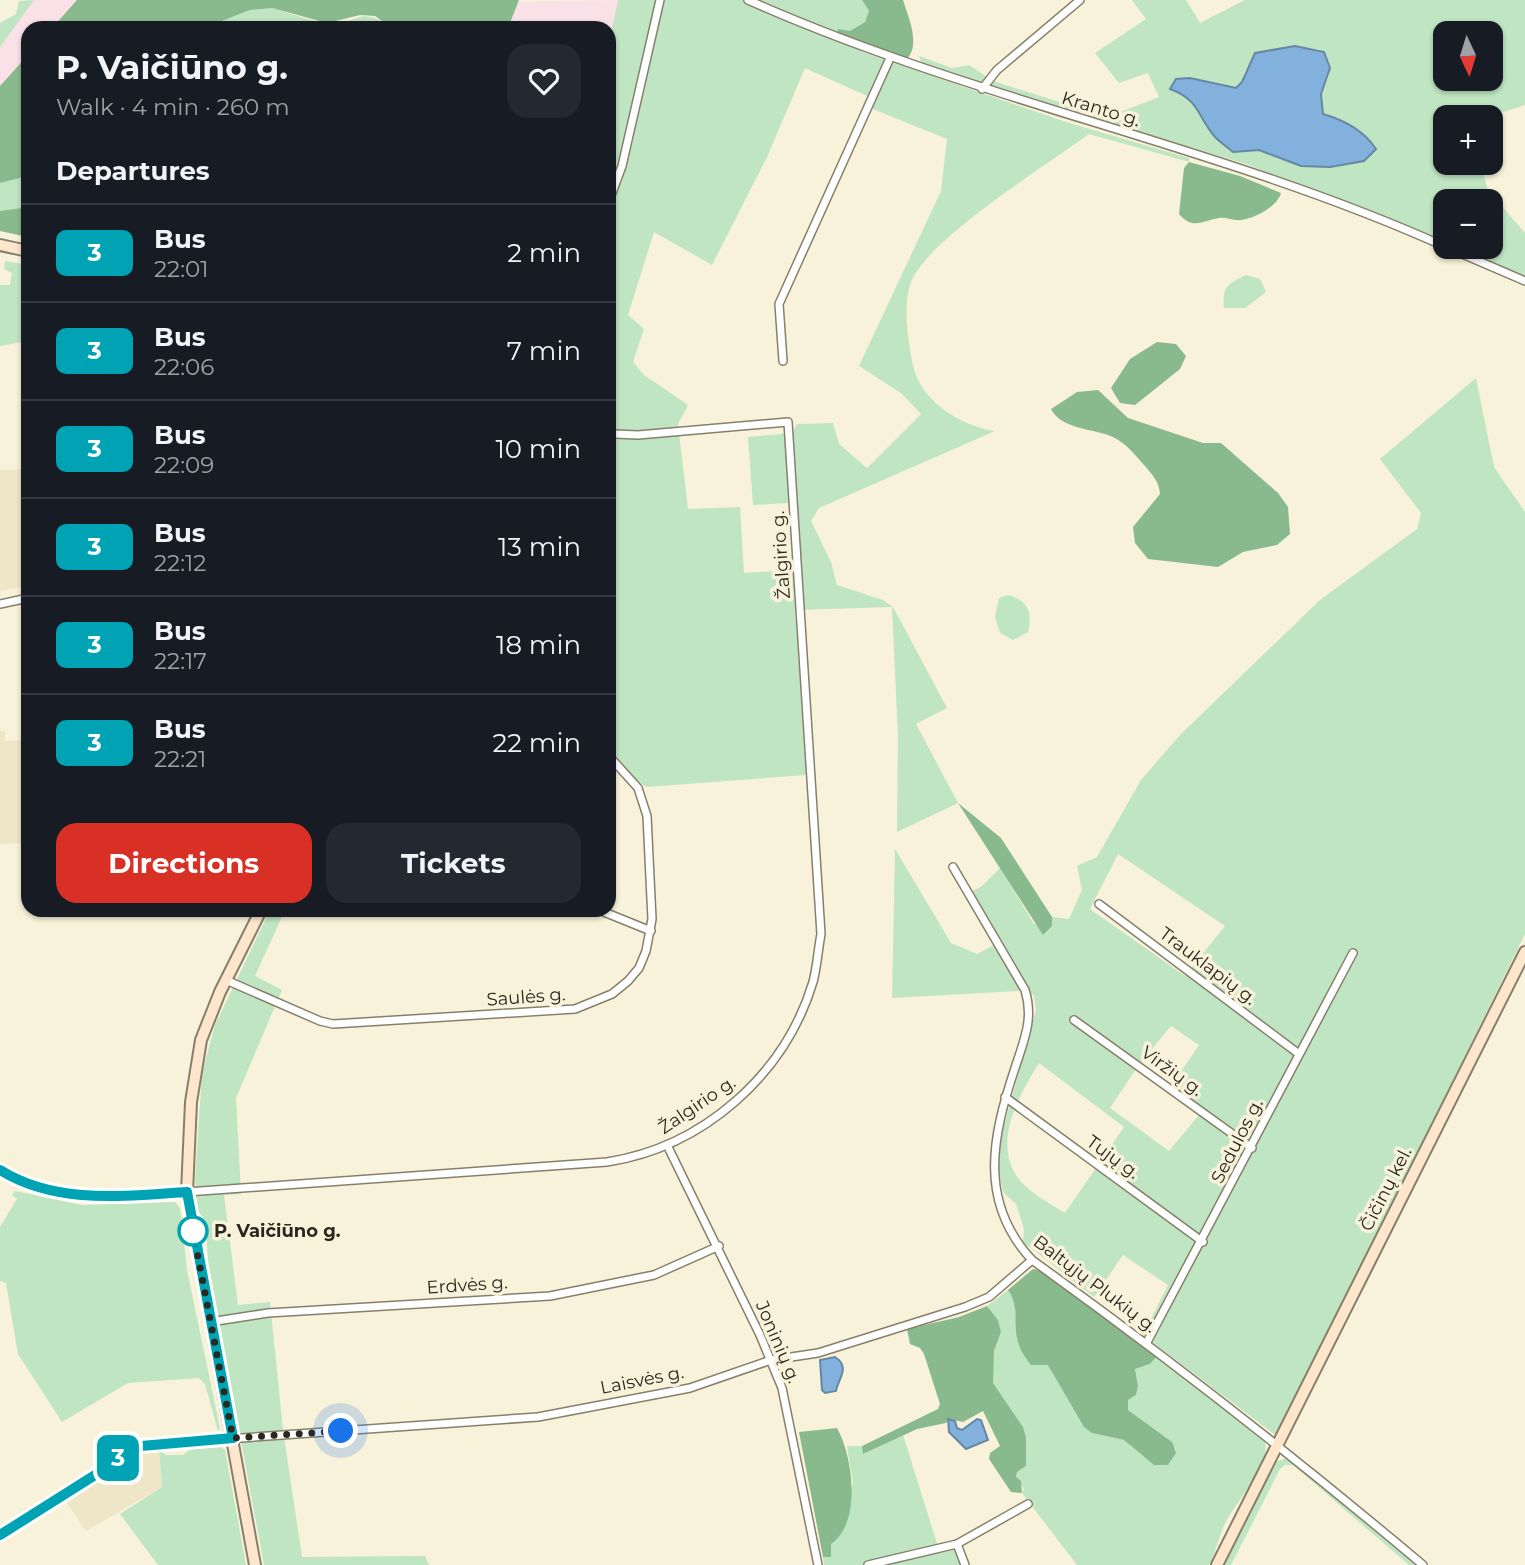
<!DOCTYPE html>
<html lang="en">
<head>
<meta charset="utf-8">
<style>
	:root { --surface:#171b24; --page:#242831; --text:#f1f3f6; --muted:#9ea1a6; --line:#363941; --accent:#d93025 }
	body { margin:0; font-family:Montserrat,sans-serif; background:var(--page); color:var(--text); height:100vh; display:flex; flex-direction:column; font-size:26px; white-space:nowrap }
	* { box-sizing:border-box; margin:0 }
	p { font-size:23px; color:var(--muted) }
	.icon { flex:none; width:38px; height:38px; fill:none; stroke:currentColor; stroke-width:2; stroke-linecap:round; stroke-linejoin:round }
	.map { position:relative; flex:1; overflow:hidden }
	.details { position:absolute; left:21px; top:21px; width:595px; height:896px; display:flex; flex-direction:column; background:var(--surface); border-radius:21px; box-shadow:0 2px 5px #0004 }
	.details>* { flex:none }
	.badge { padding:0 14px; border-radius:10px; font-size:24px; line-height:46px }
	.needle { width:46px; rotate:176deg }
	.controls { position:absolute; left:1433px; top:21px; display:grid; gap:14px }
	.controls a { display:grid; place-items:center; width:70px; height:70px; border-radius:14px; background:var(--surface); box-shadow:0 2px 5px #0004; font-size:35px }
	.you { position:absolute; width:35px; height:35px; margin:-18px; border:5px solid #fff; border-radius:50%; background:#1a73e8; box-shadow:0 0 0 10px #1a73e833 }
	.map>.badge { position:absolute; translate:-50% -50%; box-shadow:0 0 0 4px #fff }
	h2 { padding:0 35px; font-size:26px; line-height:63px }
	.round { display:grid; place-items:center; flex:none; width:74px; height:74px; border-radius:21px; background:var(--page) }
	.head { display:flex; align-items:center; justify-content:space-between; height:119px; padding:0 35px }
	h1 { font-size:33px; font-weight:700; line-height:52px }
	.action { display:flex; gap:14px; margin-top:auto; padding:14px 35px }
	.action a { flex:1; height:80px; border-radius:21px; background:var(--accent); color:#fff; font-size:28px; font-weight:700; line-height:80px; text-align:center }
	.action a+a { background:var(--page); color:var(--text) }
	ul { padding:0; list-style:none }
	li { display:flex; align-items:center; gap:21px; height:98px; padding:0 35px; border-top:2px solid var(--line) }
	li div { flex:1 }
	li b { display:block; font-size:26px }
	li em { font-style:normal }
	li .badge { min-width:77px; font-weight:700; text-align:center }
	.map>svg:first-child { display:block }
	.built { fill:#efe6c7 }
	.industrial { fill:#fae0e7 }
	.green { fill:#bfe5c2; fill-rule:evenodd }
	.forest { fill:#88ba8d }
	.water { fill:#82b1de; stroke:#6788a4; stroke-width:2 }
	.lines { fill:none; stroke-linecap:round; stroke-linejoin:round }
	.street-casing { stroke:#867f6a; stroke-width:10 }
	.secondary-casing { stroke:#867f6a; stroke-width:14 }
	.street { stroke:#fff; stroke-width:7 }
	.secondary { stroke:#fde6cb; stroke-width:10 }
	.line-casing { stroke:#fff; stroke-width:16 }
	.line { stroke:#00a3b4; stroke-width:10 }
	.walk { stroke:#29271e; stroke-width:7; stroke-dasharray:0 12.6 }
	.stop-dot { fill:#fff; stroke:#00a3b4; stroke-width:3.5 }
	.labels { text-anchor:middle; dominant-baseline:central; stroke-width:7; stroke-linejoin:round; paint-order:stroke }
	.street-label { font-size:18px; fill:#29271e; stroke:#f9f2da }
	.stop-label { font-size:18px; font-weight:bold; fill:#29271e; stroke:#f9f2da; text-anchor:start }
</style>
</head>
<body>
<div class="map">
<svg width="1525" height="1565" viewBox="0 0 1525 1565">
	<rect width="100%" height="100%" fill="#f9f2da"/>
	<!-- built -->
	<g class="built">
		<polygon points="28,469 28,586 0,591 0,470"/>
		<polygon points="0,731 5,731 5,741 26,740 28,843 0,844"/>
		<polygon points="139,1439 159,1449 162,1487 86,1531 58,1490"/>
	</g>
	<!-- industrial -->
	<g class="industrial">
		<polygon points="34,0 77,0 52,28 28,28 28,55 0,86 0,47"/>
		<polygon points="618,0 609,43 609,28 508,28 518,2"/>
	</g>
	<!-- green -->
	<g class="green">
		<polygon points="34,0 0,47 0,23 16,14 19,1"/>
		<path d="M 618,0 L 862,0 L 869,11 L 865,22 L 850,31 L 862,52 L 1069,123 L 1189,158 L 1189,162 L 1089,134 C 1050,163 922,242 910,285 C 903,308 908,341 913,365 C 920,401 961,426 995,431 L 819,508 L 811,521 L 831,562 L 837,585 L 883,600 L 893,607 L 947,708 L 916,724 L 958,803 L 897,832 L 898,737 L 892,607 L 795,610 L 806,775 L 647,787 C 636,783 622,759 609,751 L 609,43 ZM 805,68 L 867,96 L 863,105 L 947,139 L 941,191 L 859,366 L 901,393 L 921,414 L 867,468 L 839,444 L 833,423 L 797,424 L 792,433 L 748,437 L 753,505 L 789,503 L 794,570 L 744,573 L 740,507 L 688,509 L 678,424 L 688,405 L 644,375 L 633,362 L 644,329 L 628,315 L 654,232 L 712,265 L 767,157 Z"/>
		<path d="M 1132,0 L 1186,0 L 1200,23 L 1245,0 L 1525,0 L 1525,105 L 1488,117 L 1446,117 L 1446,163 L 1480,163 L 1488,190 L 1525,233 L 1525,275 L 1478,257 L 1478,251 L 1473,249 L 1468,252 L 1456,247 L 1491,247 L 1491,201 L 1446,201 L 1445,242 L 1249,165 L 922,65 L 919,56 L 952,68 L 969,65 L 993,81 L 1107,117 L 1159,97 L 1148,73 L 1119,83 L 1095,53 L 1146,19 ZM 1446,33 L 1491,33 L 1491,79 L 1446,79 ZM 1245,70 L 1329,75 L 1321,94 L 1323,115 L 1339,118 L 1364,161 L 1330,167 L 1301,166 L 1259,150 L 1233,152 C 1213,135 1203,114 1185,95 L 1190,78 L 1236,88 L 1242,82 Z"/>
		<path d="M 272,8 C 289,13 308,20 325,23 C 358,28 356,2 392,28 L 204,28 L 250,10 Z"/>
		<polygon points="28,176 28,207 0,211 0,183"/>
		<polygon points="5,261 28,265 28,341 0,346 0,285 10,285 12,273 4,269"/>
		<path d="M 1246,275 L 1260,279 L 1266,292 L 1245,308 L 1224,308 C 1222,287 1227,284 1246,275 Z"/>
		<path d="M 1476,378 L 1494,467 L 1525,512 L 1525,934 L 1279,1432 L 1274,1434 L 1143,1335 L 1168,1285 L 1123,1255 L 1094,1297 L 1023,1242 L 1024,1229 L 1016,1204 L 1003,1192 L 998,1167 L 999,1144 L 1036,1010 L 1034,995 L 1019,991 L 892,998 L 895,849 L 951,943 L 977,954 L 994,945 L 965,895 L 982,886 L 1000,868 L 1034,924 L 1052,926 L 1052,917 L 1069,919 L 1082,890 L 1077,866 L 1097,857 L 1141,780 L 1180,735 L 1320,600 L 1417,529 L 1421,513 L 1380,459 ZM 1118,854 L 1225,926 L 1185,976 L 1090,909 ZM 1171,1026 L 1199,1045 L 1171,1086 L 1204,1109 L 1169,1151 L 1110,1108 L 1140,1063 ZM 1039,1063 L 1124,1127 L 1065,1213 C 1052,1205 1027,1191 1018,1178 C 992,1142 1019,1095 1039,1063 Z"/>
		<path d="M 1008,595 C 1028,600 1033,614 1028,632 L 1013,640 L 1000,633 L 995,617 L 999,598 Z"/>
		<polygon points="270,910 285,910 255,976 282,990 236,1098 241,1194 224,1195 238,1305 270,1302 283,1430 302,1557 425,1556 429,1565 264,1565 208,1263 207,1242 203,1217 198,1211 195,1181 202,1073 215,1025"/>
		<polygon points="15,1191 82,1205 175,1202 180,1208 187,1270 220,1428 218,1431 205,1384 199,1378 128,1383 62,1422 18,1354 6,1283 0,1281 0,1227 17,1199 12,1195"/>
		<path d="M 1008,1290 L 1016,1301 L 1015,1312 L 1092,1433 L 1124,1440 L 1154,1465 L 1172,1442 L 1128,1410 L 1128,1400 L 1136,1395 L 1138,1386 L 1135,1369 L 1150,1364 L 1158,1355 L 1264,1440 C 1274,1459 1237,1502 1228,1518 C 1219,1533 1217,1550 1209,1565 L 1077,1565 L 1022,1493 L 1024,1489 L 1016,1478 L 1017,1472 L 1026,1466 L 1026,1437 L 1023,1427 L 992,1382 L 994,1351 L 1001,1332 L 998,1320 L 987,1306 Z"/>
		<polygon points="903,1435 940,1553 954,1550 960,1565 824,1565 823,1557 831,1556 831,1544 853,1483 847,1446 862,1446 864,1454"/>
		<polygon points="221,1447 225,1450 246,1565 158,1565 120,1514 162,1487 159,1449 166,1455 183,1455 192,1448"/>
		<polygon points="1287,1458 1292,1460 1417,1565 1409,1565 1293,1465 1285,1465 1280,1469 1231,1565 1224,1565 1275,1462"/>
	</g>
	<!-- forest -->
	<g class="forest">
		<polygon points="77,0 519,0 508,28 392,28 375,16 360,15 327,23 272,8 250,10 204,28 52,28"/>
		<path d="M 862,0 L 903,0 C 908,16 921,45 907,59 L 837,34 L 838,29 L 850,31 L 865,22 L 869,11 Z"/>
		<polygon points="28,55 28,176 0,183 0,86"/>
		<path d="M 1189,162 L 1240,176 L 1281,193 C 1277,207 1255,218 1241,220 C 1234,221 1226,217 1219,218 C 1201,221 1193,230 1179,214 L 1184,168 Z"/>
		<polygon points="28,207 28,237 0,231 0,211"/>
		<polygon points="1157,342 1176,344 1186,356 1180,369 1135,405 1120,403 1111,388 1130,359"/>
		<path d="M 1098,390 L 1128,418 L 1203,443 L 1221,443 L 1278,493 L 1288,507 L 1290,534 L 1277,545 L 1243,552 L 1218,567 L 1148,559 L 1135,543 L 1133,527 L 1160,494 C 1159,481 1153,476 1145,466 C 1134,454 1125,441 1108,435 C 1091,429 1060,428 1051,409 L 1077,392 Z"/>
		<polygon points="958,803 1001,838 1052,917 1052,926 1043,935"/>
		<path d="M 1033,1269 L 1044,1271 L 1158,1355 L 1150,1364 L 1135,1369 L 1138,1386 L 1136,1395 L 1128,1400 L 1128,1410 L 1172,1442 L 1176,1453 L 1168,1465 L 1154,1465 L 1124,1440 L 1092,1433 L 1084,1427 L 1048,1365 L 1031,1365 C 1004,1333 1025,1314 1008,1290 Z"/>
		<polygon points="987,1306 998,1320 1001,1332 994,1351 993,1383 1023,1427 1026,1437 1026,1466 1017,1472 1016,1477 1021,1481 1022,1493 1011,1492 989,1459 990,1453 1000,1446 983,1411 963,1422 949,1419 946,1423 917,1429 863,1454 862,1446 938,1409 940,1404 924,1354 920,1348 910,1344 907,1329 959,1317"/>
		<path d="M 837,1428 C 853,1456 862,1523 831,1544 L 831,1557 L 823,1557 L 799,1432 Z"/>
	</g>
	<!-- water -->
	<g class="water">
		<path d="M 1295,46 L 1324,52 L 1330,68 L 1321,94 L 1323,114 C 1344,120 1364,131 1376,149 L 1364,161 L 1330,167 L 1301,166 L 1259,150 L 1233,152 C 1227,147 1220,142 1215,137 C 1197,116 1200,100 1170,89 L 1176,79 L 1190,78 L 1236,88 L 1242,82 L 1255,53 Z"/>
		<path d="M 835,1357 C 851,1367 838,1379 836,1391 L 825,1393 L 822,1390 L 820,1360 Z"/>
		<polygon points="948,1419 955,1421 957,1428 962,1430 977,1419 981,1420 988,1440 966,1449 949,1432"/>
	</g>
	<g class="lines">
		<defs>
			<g id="street">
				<path d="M 748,0 C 974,101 1220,145 1446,247"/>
				<polyline points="982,89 997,70 1080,0"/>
				<polyline points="609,201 622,166 660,0"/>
				<polyline points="1446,247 1525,281"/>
				<polyline points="783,361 779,304 890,58"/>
				<polyline points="0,604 28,598"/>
				<path d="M 953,867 L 1025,990 C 1034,1019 1024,1040 1015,1068 C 992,1137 978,1202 1032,1260 C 1167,1357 1296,1458 1423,1565"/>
				<polyline points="1099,904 1299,1054"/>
				<polyline points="599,910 651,931"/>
				<polyline points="226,980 320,1021 333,1024 575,1009 612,994 628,981 639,968 646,951 652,919 647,816 638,788 609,756"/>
				<polyline points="1074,1020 1252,1148"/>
				<polyline points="1005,1097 1203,1242"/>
				<polyline points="667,1145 760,1335 782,1388 818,1565"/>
				<path d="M 0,1170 L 38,1188 L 85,1196 L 187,1192 L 607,1162 C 703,1147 785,1075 813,982 C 817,967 818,950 821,934 L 788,422 L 638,435 L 615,434"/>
				<polyline points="210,1322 268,1313 550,1296 654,1275 719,1246"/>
				<polyline points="1147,1342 1353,953"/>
				<polyline points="0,1535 141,1445 538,1417 690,1388 771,1360 818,1353 965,1307 989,1297 1032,1260"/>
				<polyline points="957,1544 965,1565"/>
				<polyline points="868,1565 957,1544 1028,1504"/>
			</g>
			<g id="secondary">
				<polyline points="0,245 28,251"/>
				<polyline points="255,1565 187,1192 191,1102 201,1040 220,992 261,910"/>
				<polyline points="1217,1565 1525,952"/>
			</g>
		</defs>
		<!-- street casing -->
		<use href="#street" class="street-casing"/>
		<!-- secondary casing -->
		<use href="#secondary" class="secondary-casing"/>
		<!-- street -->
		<use href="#street" class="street"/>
		<!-- secondary -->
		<use href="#secondary" class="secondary"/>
	</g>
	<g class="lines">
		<defs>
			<path id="line" d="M 0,1170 C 56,1205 124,1196 187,1192 L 233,1438 L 141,1446 L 0,1535"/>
		</defs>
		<!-- line casing -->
		<use href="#line" class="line-casing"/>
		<!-- line -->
		<use href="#line" class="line"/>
		<!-- walk -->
		<polyline class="walk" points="193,1231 233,1438 341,1431"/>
	</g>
	<!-- markers -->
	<circle class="stop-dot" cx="193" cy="1231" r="14"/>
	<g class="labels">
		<!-- street labels -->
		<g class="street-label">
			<text transform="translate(1101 109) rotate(17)">Kranto g.</text>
			<text transform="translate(781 555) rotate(-94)">Žalgirio g.</text>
			<text transform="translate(1208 966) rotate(37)">Trauklapių g.</text>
			<text transform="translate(526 997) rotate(-4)">Saulės g.</text>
			<text transform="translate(1172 1071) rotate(36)">Viržių g.</text>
			<text transform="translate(697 1105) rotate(-34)">Žalgirio g.</text>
			<text transform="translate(1237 1141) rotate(-63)">Sedulos g.</text>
			<text transform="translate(1113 1157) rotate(36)">Tujų g.</text>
			<text transform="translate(1386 1189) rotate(-63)">Čičinų kel.</text>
			<text transform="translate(1095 1284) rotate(37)">Baltųjų Plukių g.</text>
			<text transform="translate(467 1285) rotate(-4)">Erdvės g.</text>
			<text transform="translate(778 1342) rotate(67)">Joninių g.</text>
			<text transform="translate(642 1380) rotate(-11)">Laisvės g.</text>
		</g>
		<!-- stop labels -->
		<g class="stop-label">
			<text x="214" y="1231">P. Vaičiūno g.</text>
		</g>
	</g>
</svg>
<div class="controls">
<a><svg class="needle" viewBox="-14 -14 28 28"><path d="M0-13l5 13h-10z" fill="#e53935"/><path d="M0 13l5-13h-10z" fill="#9ea1a6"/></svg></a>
<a>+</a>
<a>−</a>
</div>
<div class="you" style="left:341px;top:1431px"></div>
<b class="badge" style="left:118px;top:1458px;background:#00a3b4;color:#fff">3</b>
<section class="details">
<div class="head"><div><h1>P. Vaičiūno g.</h1><p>Walk · 4 min · 260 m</p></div><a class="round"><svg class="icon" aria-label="heart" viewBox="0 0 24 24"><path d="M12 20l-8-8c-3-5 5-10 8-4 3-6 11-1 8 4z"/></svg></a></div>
<h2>Departures</h2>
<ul>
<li><span class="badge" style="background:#00a3b4;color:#fff">3</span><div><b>Bus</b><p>22:01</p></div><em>2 min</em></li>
<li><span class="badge" style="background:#00a3b4;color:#fff">3</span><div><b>Bus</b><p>22:06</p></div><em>7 min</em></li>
<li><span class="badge" style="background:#00a3b4;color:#fff">3</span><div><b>Bus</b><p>22:09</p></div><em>10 min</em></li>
<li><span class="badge" style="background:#00a3b4;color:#fff">3</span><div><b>Bus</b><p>22:12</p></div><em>13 min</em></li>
<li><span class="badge" style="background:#00a3b4;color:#fff">3</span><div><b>Bus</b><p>22:17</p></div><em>18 min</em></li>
<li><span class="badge" style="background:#00a3b4;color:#fff">3</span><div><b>Bus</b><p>22:21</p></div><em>22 min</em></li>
</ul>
<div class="action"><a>Directions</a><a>Tickets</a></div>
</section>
</div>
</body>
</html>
